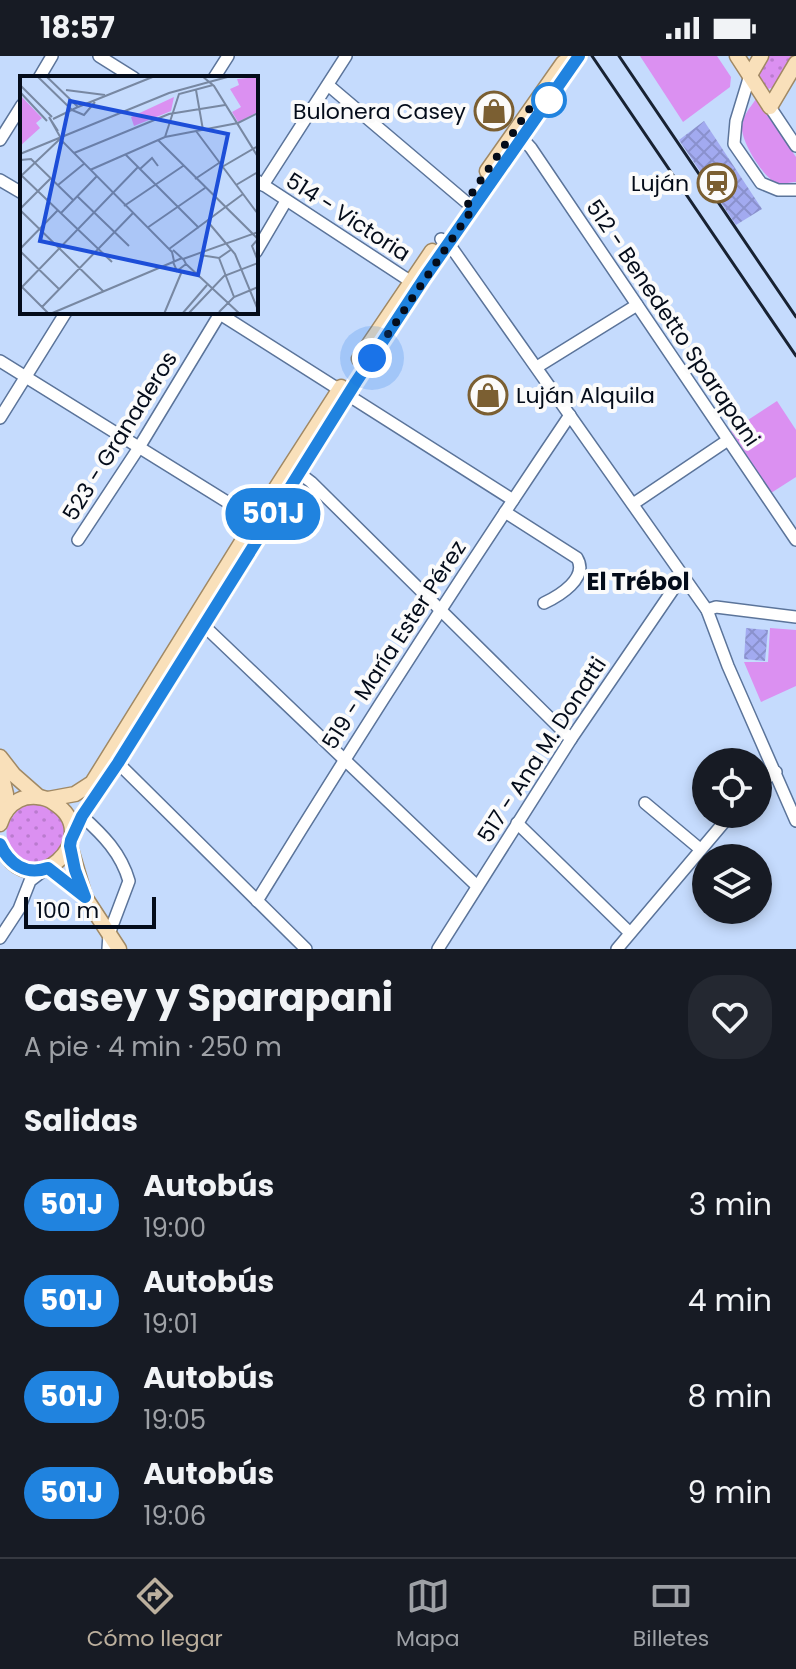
<!DOCTYPE html>
<html lang="es">
<head>
<meta charset="utf-8">
<style>
	:root { --surface:#171b24; --page:#242831; --text:#f1f3f6; --muted:#9ea1a6; --line:#363941; --accent:#bcb09e }
	body { margin:0; font-family:Poppins,sans-serif; background:var(--page); color:var(--text); height:100vh; display:flex; flex-direction:column; font-size:30px; white-space:nowrap }
	* { box-sizing:border-box; margin:0 }
	p { font-size:26px; color:var(--muted) }
	.icon { flex:none; width:44px; height:44px; fill:none; stroke:currentColor; stroke-width:2; stroke-linecap:round; stroke-linejoin:round }
	.map { position:relative; height:893px; overflow:hidden }
	.details { display:flex; flex-direction:column; background:var(--surface); flex:1 }
	.details>* { flex:none }
	.badge { padding:0 16px; border-radius:26px; font-size:28px; line-height:52px }
	.controls { position:absolute; left:692px; top:692px; display:grid; gap:16px }
	.controls a { display:grid; place-items:center; width:80px; height:80px; border-radius:50%; background:var(--surface); box-shadow:0 4px 12px #0003; font-size:40px }
	.scale { position:absolute; left:24px; bottom:20px; width:132px; box-sizing:border-box; padding-left:8px; border:4px solid #040c1a; border-top:0; font-size:22px; line-height:28px; white-space:nowrap; color:#040c1a; -webkit-text-stroke:6px #fbfbfb; paint-order:stroke }
	.you { position:absolute; width:40px; height:40px; margin:-20px; border:6px solid #fff; border-radius:50%; background:#1a73e8; box-shadow:0 0 0 12px #1a73e833 }
	.map>.badge { position:absolute; translate:-50% -50%; box-shadow:0 0 0 4px #fff }
	h2 { padding:0 24px; font-size:30px; line-height:72px }
	.round { display:grid; place-items:center; flex:none; width:84px; height:84px; border-radius:32px; background:var(--page) }
	.headline { display:flex; align-items:center; justify-content:space-between; height:136px; padding:0 24px }
	h1 { font-size:38px; font-weight:700; line-height:60px }
	ul { padding:0; list-style:none }
	li { display:flex; align-items:center; gap:24px; height:96px; padding:0 24px }
	li div { flex:1 }
	li b { display:block; font-size:30px }
	li em { font-style:normal }
	li .badge { min-width:88px; font-weight:700; text-align:center }
	.status { display:flex; justify-content:space-between; align-items:center; height:56px; padding:0 40px; background:var(--surface); direction:ltr }
	.status svg { height:22px; fill:currentColor }
	.menu { display:flex; justify-content:space-around; align-items:center; height:112px; border-top:2px solid var(--line); background:var(--surface); font-size:22px; color:var(--muted) }
	.menu a { display:grid; justify-items:center; gap:4px }
	.menu .selected { color:var(--accent) }
	.map>svg:first-child { display:block }
	.grass { fill:url(#grass-dots) }
	.park { fill:#db90f1 }
	.building { fill:url(#building-cross-hatch) }
	.lines { fill:none; stroke-linecap:round; stroke-linejoin:round }
	.minor-casing { stroke:#5b749a; stroke-width:14 }
	.major-casing { stroke:#a18964; stroke-width:17 }
	.minor { stroke:#fff; stroke-width:11 }
	.major { stroke:#f9e0ba; stroke-width:14 }
	.rail { stroke:#182232; stroke-width:3 }
	.line-casing { stroke:#fff; stroke-width:18 }
	.line { stroke:#2083df; stroke-width:12 }
	.walk { stroke:#040c1a; stroke-width:8; stroke-dasharray:0 14.4 }
	.stop-dot { fill:#fff; stroke:#2083df; stroke-width:4 }
	.labels { text-anchor:middle; dominant-baseline:central; stroke-width:8; stroke-linejoin:round; paint-order:stroke }
	.poi-label { font-size:22px; fill:#040c1a; stroke:#fbfbfb; text-anchor:end }
	.street-label { font-size:22px; fill:#040c1a; stroke:#fbfbfb }
	.neighbourhood-label { font-size:24px; font-weight:bold; fill:#040c1a; stroke:#fbfbfb }
	.inset-road { fill:none; stroke:#7888a2; stroke-width:2 }
	.view { fill:#1d4ed8; fill-opacity:0.15; stroke:#1d4ed8; stroke-width:4 }
	.inset-edge { fill:none; stroke:#040c1a; stroke-width:4 }
</style>
</head>
<body>
<div class="status"><b>18:57</b><svg viewBox="0 0 49 12"><path d="M0 12V9h3v3zM5 12V6h3v6zM10 12V3h3v9zM15 12V0h3v12zM26 1h20v11H26zM47 4h2v5h-2z"/></svg></div>
<div class="map">
<svg width="796" height="893" viewBox="0 0 796 893">
	<defs>
		<pattern id="grass-dots" width="8" height="8" patternUnits="userSpaceOnUse" patternTransform="scale(2)"><rect width="8" height="8" fill="#db90f1"/><path d="M2 2h.1M6 6h.1" fill="none" stroke="#ba7bce" stroke-width="1.8" stroke-linecap="round"/></pattern>
		<pattern id="building-cross-hatch" width="8" height="8" patternUnits="userSpaceOnUse" patternTransform="scale(2)"><rect width="8" height="8" fill="#a2aaf0"/><path d="M0 0l8 8M0 8l8-8" fill="none" stroke="#8a91cd"/></pattern>
	</defs>
	<rect width="100%" height="100%" fill="#c5dbfd"/>
	<!-- grass -->
	<g class="grass">
		<path d="M 768,0 L 794,0 L 794,3 C 787,15 781,32 766,33 L 757,18 Z"/>
		<path d="M 27,745 L 48,747 L 67,771 L 58,803 L 25,810 C 0,782 0,770 27,745 Z"/>
	</g>
	<!-- park -->
	<g class="park">
		<polygon points="640,0 717,0 731,21 730,31 683,66"/>
		<path d="M 756,43 L 796,101 L 796,126 C 791,126 782,129 777,127 C 764,123 740,84 742,70 C 743,59 750,52 756,43 Z"/>
		<polygon points="777,345 796,374 796,421 771,437 731,375"/>
		<polygon points="770,572 796,574 796,630 761,646 744,606 768,606"/>
	</g>
	<!-- building -->
	<g class="building">
		<polygon points="704,65 762,153 736,169 679,84"/>
		<polygon points="746,572 768,574 765,605 744,603"/>
	</g>
	<g class="lines">
		<defs>
			<g id="minor">
				<polyline points="99,0 134,22"/>
				<polyline points="750,19 736,65 734,88 761,127 778,134 796,134"/>
				<polyline points="39,22 52,0"/>
				<polyline points="214,22 228,0"/>
				<polyline points="328,29 473,152"/>
				<polyline points="770,51 796,90"/>
				<polyline points="519,79 531,92 796,484"/>
				<polyline points="0,84 22,49"/>
				<polyline points="0,124 22,137"/>
				<polyline points="256,124 416,229"/>
				<polyline points="263,129 346,0"/>
				<polyline points="441,183 449,188 707,554 728,610 796,765"/>
				<polyline points="256,196 286,145"/>
				<polyline points="217,256 513,444"/>
				<polyline points="0,305 261,467"/>
				<polyline points="537,311 637,249"/>
				<polyline points="0,362 66,256"/>
				<polyline points="294,413 311,426 571,683"/>
				<polyline points="633,448 728,384"/>
				<path d="M 505,456 L 577,502 C 589,522 559,540 544,547"/>
				<polyline points="78,484 138,393 221,256"/>
				<polyline points="707,554 716,551 796,561"/>
				<polyline points="200,566 477,830"/>
				<polyline points="112,705 118,707 306,893"/>
				<polyline points="758,728 776,716"/>
				<polyline points="645,747 700,793"/>
				<path d="M 82,760 C 103,779 121,797 129,825 L 109,878 L 108,893"/>
				<polyline points="517,767 629,876"/>
				<path d="M 257,845 C 358,680 462,519 570,359"/>
				<polyline points="0,882 19,853 30,825 43,815"/>
				<polyline points="438,893 571,683 683,519"/>
				<polyline points="617,893 731,758"/>
			</g>
			<g id="major">
				<polyline points="737,0 770,51 796,7"/>
				<polyline points="750,19 761,0"/>
				<polyline points="487,115 563,7 573,0"/>
				<polyline points="359,303 432,195"/>
				<polyline points="0,701 14,719 39,741"/>
				<polyline points="0,713 6,738 6,755"/>
				<polyline points="48,743 75,738 92,727 256,463 341,331"/>
				<path d="M 0,768 C 3,758 9,749 19,744 C 29,739 45,740 54,747 C 107,780 29,855 0,788"/>
				<polyline points="71,784 82,760 118,707 356,326 425,221 579,0"/>
				<polyline points="70,790 85,841 119,893"/>
				<polyline points="48,812 82,838"/>
			</g>
		</defs>
		<!-- minor casing -->
		<use href="#minor" class="minor-casing"/>
		<!-- major casing -->
		<use href="#major" class="major-casing"/>
		<!-- minor -->
		<use href="#minor" class="minor"/>
		<!-- major -->
		<use href="#major" class="major"/>
		<!-- rail -->
		<g class="rail">
			<polyline points="592,0 796,300"/>
			<polyline points="619,0 796,261"/>
		</g>
	</g>
	<g class="lines">
		<defs>
			<path id="line" d="M 0,788 C 9,808 26,820 48,812 L 85,841 L 75,814 L 70,790 L 71,784 L 82,760 L 118,707 L 356,326 L 425,221 L 579,0"/>
		</defs>
		<!-- line casing -->
		<use href="#line" class="line-casing"/>
		<!-- line -->
		<use href="#line" class="line"/>
		<!-- walk -->
		<polyline class="walk" points="372,302 473,152 466,146 530,52 549,44"/>
	</g>
	<!-- icons -->
	<defs>
		<symbol id="shop-ring" viewBox="-11 -11 22 22"><circle r="9.5" fill="#fbfbfb" stroke="#7b5f32" stroke-width="1.5"/><path d="M-5-2.5h2.3a2.7 3.5 0 0 1 5.4 0H5L5.5 6h-11ZM-1.5-2.5h3a1.5 2.3 0 0 0-3 0Z" fill="#7b5f32"/></symbol>
		<symbol id="station-ring" viewBox="-11 -11 22 22"><circle r="9.5" fill="#fbfbfb" stroke="#7b5f32" stroke-width="1.5"/><path d="M-3-6H3Q5-6 5-4V2Q5 4 3 4L4.5 6H3L1.5 4h-3L-3 6H-4.5L-3 4Q-5 4-5 2V-4Q-5-6-3-6ZM-3.5-4v3h7v-3ZM-3.5 1v1.5H-2V1ZM2 1v1.5H3.5V1Z" fill="#7b5f32"/></symbol>
	</defs>
	<g fill-rule="evenodd">
		<use href="#shop-ring" x="472" y="33" width="44" height="44"/>
		<use href="#station-ring" x="695" y="105" width="44" height="44"/>
		<use href="#shop-ring" x="466" y="317" width="44" height="44"/>
	</g>
	<!-- markers -->
	<circle class="stop-dot" cx="549" cy="44" r="16"/>
	<g class="labels">
		<!-- poi labels -->
		<g class="poi-label">
			<text x="466" y="55">Bulonera Casey</text>
			<text x="689" y="127">Luján</text>
			<text x="516" y="339" text-anchor="start">Luján Alquila</text>
		</g>
		<!-- street labels -->
		<g class="street-label">
			<text transform="translate(348 161) rotate(33)">514 - Victoria</text>
			<text transform="translate(673 267) rotate(56)">512 - Benedetto Sparapani</text>
			<text transform="translate(120 380) rotate(-58)">523 - Granaderos</text>
			<text transform="translate(394 589) rotate(-57)">519 - María Ester Pérez</text>
			<text transform="translate(542 694) rotate(-57)">517 - Ana M. Donatti</text>
		</g>
		<!-- neighbourhood labels -->
		<g class="neighbourhood-label">
			<text x="638" y="525">El Trébol</text>
		</g>
	</g>
	<!-- overview -->
	<g transform="translate(20 20)">
		<rect width="238" height="238" fill="#c5dbfd"/>
		<path d="M 238,1 L 238,36 L 218,46 L 212,36 L 221,31 L 210,13 L 219,9 L 217,3 Z" fill="#db90f1"/>
		<path d="M 0,19 L 22,42 L 16,47 L 20,52 L 0,70 ZM 154,21 L 151,35 L 114,50 L 111,41 Z" fill="#db90f1"/>
		<path class="inset-road" d="M 17,0 L 52,34M 26,0 L 58,31 L 33,43M 182,0 L 194,10 L 238,81M 0,9 L 32,41M 46,14 L 85,19M 176,14 L 183,54M 0,16 L 27,45M 58,31 L 135,0M 52,34 L 64,39 L 75,26M 38,55 L 29,41 L 43,66 L 152,176 L 154,185M 176,55 L 238,138M 145,61 L 159,18 L 193,9M 138,64 L 238,163M 54,77 L 149,38 L 205,29M 0,78 L 149,17 L 211,0M 105,78 L 179,152M 0,84 L 11,83 L 53,124M 202,91 L 238,70M 120,93 L 132,82 L 138,90M 70,94 L 145,61 L 218,47 L 238,37M 1,99 L 92,186M 1,100 L 41,62M 175,103 L 199,87M 38,109 L 65,87M 216,109 L 238,96M 57,120 L 109,170M 104,130 L 163,90M 0,133 L 31,102M 0,134 L 84,216M 41,137 L 77,100M 188,146 L 215,178 L 238,234M 127,152 L 185,112M 238,163 L 232,170 L 238,185M 0,173 L 38,134M 149,173 L 223,118M 153,174 L 164,184 L 166,188 L 157,195 L 153,186 L 162,182M 0,175 L 39,213M 180,179 L 199,182 L 212,173M 199,182 L 214,221M 163,183 L 238,156M 166,188 L 220,238M 1,210 L 29,238M 2,211 L 118,91M 22,231 L 113,137M 199,236 L 214,221 L 238,211M 30,238 L 153,186M 144,238 L 162,195M 162,238 L 187,209M 168,238 L 204,200 L 238,187"/>
		<path class="view" d="M 50,25 L 208,58 L 178,199 L 20,165 Z"/>
		<rect width="238" height="238" class="inset-edge"/>
	</g>
</svg>
<div class="controls">
<a><svg class="icon" aria-label="locate" viewBox="0 0 24 24"><circle cx="12" cy="12" r="6"/><path d="M12 2v4M12 18v4M2 12h4M18 12h4"/></svg></a>
<a><svg class="icon" aria-label="layers" viewBox="0 0 24 24"><path d="M12 4l9 5-9 5-9-5zM3 14l9 5 9-5"/></svg></a>
</div>
<div class="scale">100 m</div>
<div class="you" style="left:372px;top:302px"></div>
<b class="badge" style="left:273px;top:458px;background:#2083df;color:#fff">501J</b>
</div>
<section class="details">
<div class="headline"><div><h1>Casey y Sparapani</h1><p>A pie · 4 min · 250 m</p></div><a class="round"><svg class="icon" aria-label="heart" viewBox="0 0 24 24"><path d="M12 20l-8-8c-3-5 5-10 8-4 3-6 11-1 8 4z"/></svg></a></div>
<h2>Salidas</h2>
<ul>
<li><span class="badge" style="background:#2083df;color:#fff">501J</span><div><b>Autobús</b><p>19:00</p></div><em>3 min</em></li>
<li><span class="badge" style="background:#2083df;color:#fff">501J</span><div><b>Autobús</b><p>19:01</p></div><em>4 min</em></li>
<li><span class="badge" style="background:#2083df;color:#fff">501J</span><div><b>Autobús</b><p>19:05</p></div><em>8 min</em></li>
<li><span class="badge" style="background:#2083df;color:#fff">501J</span><div><b>Autobús</b><p>19:06</p></div><em>9 min</em></li>
</ul>
</section>
<nav class="menu">
<a class="selected"><svg class="icon" aria-label="directions" viewBox="0 0 24 24"><path d="M12 3l9 9-9 9-9-9zM9 14v-3h6M13 9l2 2-2 2"/></svg>Cómo llegar</a>
<a><svg class="icon" aria-label="map" viewBox="0 0 24 24"><path d="M3 6l6-2 6 2 6-2v14l-6 2-6-2-6 2zM9 4v14M15 6v14"/></svg>Mapa</a>
<a><svg class="icon" aria-label="tickets" viewBox="0 0 24 24"><path d="M3 7h18v10H3zM15 7v10"/></svg>Billetes</a>
</nav>
</body>
</html>
